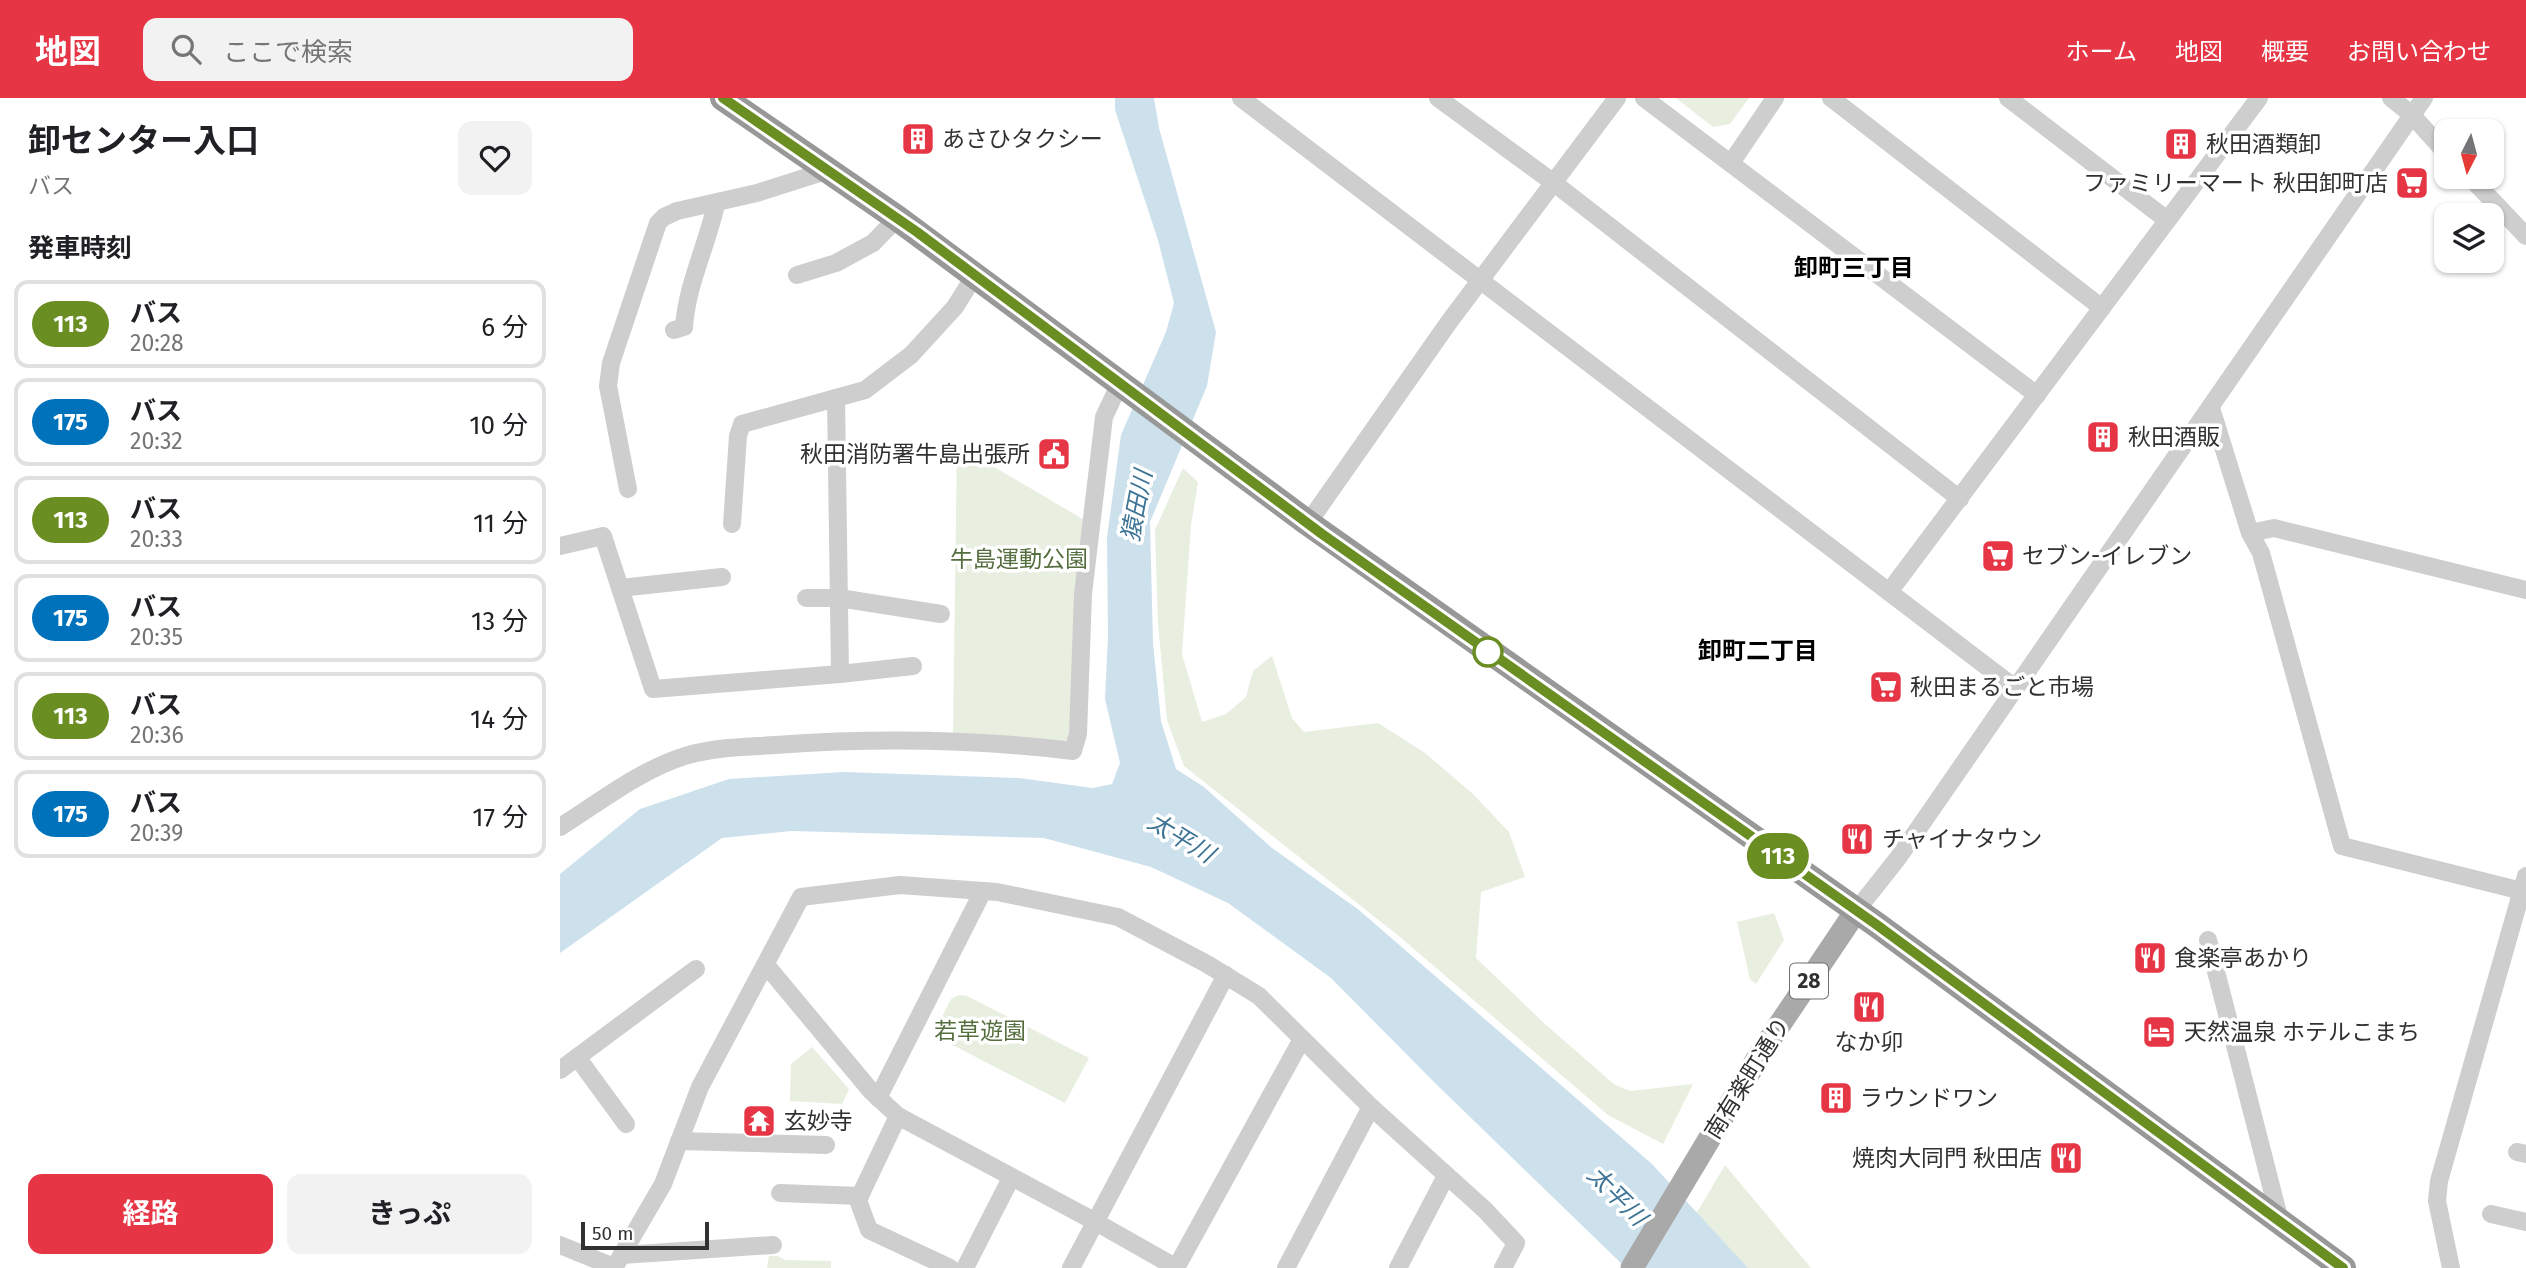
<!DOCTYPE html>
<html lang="ja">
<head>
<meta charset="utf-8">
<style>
	:root { --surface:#fff; --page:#f2f2f2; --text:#202124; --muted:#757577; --line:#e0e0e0; --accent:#e63645 }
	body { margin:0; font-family:"Fira Sans","Noto Sans JP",sans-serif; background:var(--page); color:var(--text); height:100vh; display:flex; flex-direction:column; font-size:26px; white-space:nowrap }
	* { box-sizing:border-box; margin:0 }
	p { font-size:23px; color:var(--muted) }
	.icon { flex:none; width:38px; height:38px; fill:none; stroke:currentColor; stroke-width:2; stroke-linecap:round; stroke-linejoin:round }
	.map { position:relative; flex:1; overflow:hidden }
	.panel { display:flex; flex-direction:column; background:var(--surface); width:560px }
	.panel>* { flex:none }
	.badge { padding:0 14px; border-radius:23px; font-size:24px; line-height:46px }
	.needle { width:46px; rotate:186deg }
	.fabs { position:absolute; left:1874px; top:21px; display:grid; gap:14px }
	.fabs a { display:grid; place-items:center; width:70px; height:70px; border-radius:14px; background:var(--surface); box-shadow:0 2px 5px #0004; font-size:35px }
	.scale { position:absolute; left:21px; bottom:18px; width:128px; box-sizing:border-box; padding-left:7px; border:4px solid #313131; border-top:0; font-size:19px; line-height:24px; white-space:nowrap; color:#313131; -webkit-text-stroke:5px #fff; paint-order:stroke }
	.map>.badge { position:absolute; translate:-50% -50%; box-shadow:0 0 0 4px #fff }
	h2 { padding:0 28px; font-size:26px; line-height:63px }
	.round { display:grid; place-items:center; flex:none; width:74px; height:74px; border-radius:14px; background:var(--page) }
	.overview { display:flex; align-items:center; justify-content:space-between; height:119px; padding:0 28px }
	h1 { font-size:33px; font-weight:700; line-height:52px }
	.primary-button { display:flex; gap:14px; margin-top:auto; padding:14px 28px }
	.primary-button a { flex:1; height:80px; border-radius:14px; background:var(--accent); color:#fff; font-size:28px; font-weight:700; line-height:80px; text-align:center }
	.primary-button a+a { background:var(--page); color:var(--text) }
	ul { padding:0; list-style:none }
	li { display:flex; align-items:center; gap:21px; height:88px; margin:0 14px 10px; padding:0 14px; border:4px solid var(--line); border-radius:14px }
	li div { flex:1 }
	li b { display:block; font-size:26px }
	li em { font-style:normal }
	li .badge { min-width:77px; font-weight:700; text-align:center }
	header { display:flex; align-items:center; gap:42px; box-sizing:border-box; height:98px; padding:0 35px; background:var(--accent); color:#fff }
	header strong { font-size:33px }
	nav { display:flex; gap:38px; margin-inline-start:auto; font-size:24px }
	.search { width:490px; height:63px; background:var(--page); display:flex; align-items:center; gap:18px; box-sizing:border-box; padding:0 24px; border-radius:14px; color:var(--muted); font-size:26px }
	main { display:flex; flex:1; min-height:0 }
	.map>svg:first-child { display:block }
	.green { fill:#e8eee0 }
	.water { fill:#cde1ed }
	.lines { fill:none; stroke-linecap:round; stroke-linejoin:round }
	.minor { stroke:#cecece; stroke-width:18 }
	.major { stroke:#a9a9a9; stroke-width:23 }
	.highway { stroke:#989898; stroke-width:26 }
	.line-casing { stroke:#fff; stroke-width:16 }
	.line { stroke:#6b8e23; stroke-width:10 }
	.stop-dot { fill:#fff; stroke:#6b8e23; stroke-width:3.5 }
	.labels { text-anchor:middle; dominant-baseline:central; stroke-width:7; stroke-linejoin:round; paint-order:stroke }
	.shield { fill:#fff; stroke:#6f6f6f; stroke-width:2 }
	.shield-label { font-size:21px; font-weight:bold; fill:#313131 }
	.poi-label { font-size:23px; fill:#313131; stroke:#fff; text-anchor:start }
	.park-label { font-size:23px; fill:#556e3e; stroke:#fff }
	.street-label { font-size:23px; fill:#313131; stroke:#fff }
	.neighbourhood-label { font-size:24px; font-weight:bold; fill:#000; stroke:#fff }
	.water-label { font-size:24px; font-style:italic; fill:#3e7495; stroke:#fff }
</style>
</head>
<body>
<header>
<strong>地図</strong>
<div class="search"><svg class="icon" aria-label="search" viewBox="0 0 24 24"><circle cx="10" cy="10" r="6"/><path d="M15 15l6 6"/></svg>ここで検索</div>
<nav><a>ホーム</a><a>地図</a><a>概要</a><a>お問い合わせ</a></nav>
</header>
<main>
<section class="panel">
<div class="overview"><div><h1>卸センター入口</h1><p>バス</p></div><a class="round"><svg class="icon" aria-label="heart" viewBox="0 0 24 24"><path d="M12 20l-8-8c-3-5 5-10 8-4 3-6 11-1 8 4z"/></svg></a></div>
<h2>発車時刻</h2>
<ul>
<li><span class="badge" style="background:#6b8e23;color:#fff">113</span><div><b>バス</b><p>20:28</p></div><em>6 分</em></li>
<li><span class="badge" style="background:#0072bc;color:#fff">175</span><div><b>バス</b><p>20:32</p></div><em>10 分</em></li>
<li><span class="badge" style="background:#6b8e23;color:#fff">113</span><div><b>バス</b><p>20:33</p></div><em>11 分</em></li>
<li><span class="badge" style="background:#0072bc;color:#fff">175</span><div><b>バス</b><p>20:35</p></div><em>13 分</em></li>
<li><span class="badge" style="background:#6b8e23;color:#fff">113</span><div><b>バス</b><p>20:36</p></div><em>14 分</em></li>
<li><span class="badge" style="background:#0072bc;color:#fff">175</span><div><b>バス</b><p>20:39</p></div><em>17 分</em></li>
</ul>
<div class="primary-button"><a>経路</a><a>きっぷ</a></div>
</section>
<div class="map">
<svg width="1966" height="1170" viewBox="0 0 1966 1170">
	<rect width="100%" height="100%" fill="#fff"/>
	<!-- green -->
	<g class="green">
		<polygon points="1116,0 1189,0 1170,26 1153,29"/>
		<polygon points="397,347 526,423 512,637 501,647 393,636"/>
		<polygon points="623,370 638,384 631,427 622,556 642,624 666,616 686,599 693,573 712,558 732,620 744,634 818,625 865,655 913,696 949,734 965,779 921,794 916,860 985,926 1055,987 1071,993 1133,986 1103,1046 1048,1017 840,839 624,668 607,622 598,525 595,432"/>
		<polygon points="1214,815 1224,842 1196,886 1190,881 1177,824"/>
		<polygon points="399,897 407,898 529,960 505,1005 373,937 391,901"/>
		<polygon points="252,949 289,991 282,1006 230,1003 231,966"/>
		<polygon points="1165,1067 1251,1170 1183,1170 1136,1116"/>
		<polygon points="209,1158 218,1158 225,1162 271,1163 271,1170 207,1170"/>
	</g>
	<!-- water -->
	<polygon class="water" points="555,0 594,0 599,30 656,234 647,288 590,424 593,545 601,623 616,671 644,689 712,750 799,812 1092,1066 1188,1170 1066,1170 875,985 771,880 668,805 591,769 484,740 232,733 162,740 0,855 0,776 80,711 169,681 284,674 459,680 533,690 552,686 560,665 545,601 548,538 547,439 561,337 606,234 614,205 598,142 555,12"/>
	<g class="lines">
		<!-- minor -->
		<g class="minor">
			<polyline points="681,0 1455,590"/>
			<polyline points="878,0 994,85 1400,401"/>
			<polyline points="1084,0 1477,297"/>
			<polyline points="1271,0 1542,210"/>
			<polyline points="1448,0 1607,122"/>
			<polyline points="1831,0 1851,16 1886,55"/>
			<polyline points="1171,65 1215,0"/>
			<polyline points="1910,79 1966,138"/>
			<polyline points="237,177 276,165 313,145 337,120"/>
			<path d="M 114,232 L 124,229 C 127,186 147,148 156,106"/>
			<polyline points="1651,310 1690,435 1701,455 1782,748 1966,794"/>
			<polyline points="68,391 48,288 51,265 98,125 104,119 117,113 197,95 269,72"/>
			<polyline points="748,425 889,224 1057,0"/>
			<polyline points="172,426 178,338 182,326 276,300"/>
			<polyline points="1690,435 1714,430 1966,492"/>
			<polyline points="0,448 43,438 93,591 280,576 276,300 305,292 351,257 395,209 415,177"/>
			<polyline points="60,490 162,479"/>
			<polyline points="1329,494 1699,0"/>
			<polyline points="246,500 279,500 381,516"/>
			<polyline points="280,576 353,568"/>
			<path d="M 0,729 C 40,704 80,672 125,658 C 154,649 185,649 215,647 C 313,640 415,641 513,653 L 518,636 L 523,496 L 544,319 L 560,285"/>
			<polyline points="1296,813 1338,760 1864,0"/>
			<polyline points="1648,842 1720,1123"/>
			<polyline points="206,867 311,993 338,1018 534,1123 617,1170"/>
			<polyline points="17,959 66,1026"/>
			<polyline points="0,972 136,871"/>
			<polyline points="318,1000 423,793"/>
			<polyline points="338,1018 298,1102 309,1132 390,1170"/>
			<polyline points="119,1043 266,1047"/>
			<polyline points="1957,1054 1966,1056"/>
			<polyline points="220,1095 300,1098"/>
			<polyline points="1931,1116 1966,1124"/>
			<polyline points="0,1147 54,1169"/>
			<polyline points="62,1157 213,1147"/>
			<polyline points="54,1170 103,1086 140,989 241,799 340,787 437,794 558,819 647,866 699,898 811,1009 925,1112 956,1145 943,1170"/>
			<polyline points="405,1170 451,1080"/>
			<polyline points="511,1170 666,877"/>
			<polyline points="616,1170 742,941"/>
			<polyline points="726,1170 811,1009"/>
			<polyline points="838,1170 886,1078"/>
			<polyline points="1891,1170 1877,1103 1879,1083 1966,778"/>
		</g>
		<!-- major -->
		<polyline class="major" points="1072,1170 1202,953 1296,813"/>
		<!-- highway -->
		<polyline class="highway" points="163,0 337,120 748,425 1317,827 1783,1170"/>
	</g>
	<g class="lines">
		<defs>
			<polyline id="line" points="163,0 357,134 762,436 1317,827 1783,1170"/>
		</defs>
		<!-- line casing -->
		<use href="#line" class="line-casing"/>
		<!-- line -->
		<use href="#line" class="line"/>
	</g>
	<!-- icons -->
	<defs>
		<symbol id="building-square" viewBox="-11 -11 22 22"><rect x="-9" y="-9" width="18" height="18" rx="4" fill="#e63645" stroke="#fff"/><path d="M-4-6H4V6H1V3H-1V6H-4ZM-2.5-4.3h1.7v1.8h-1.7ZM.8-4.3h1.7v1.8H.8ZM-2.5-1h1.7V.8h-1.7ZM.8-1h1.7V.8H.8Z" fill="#fff"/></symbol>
		<symbol id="supermarket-square" viewBox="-11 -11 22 22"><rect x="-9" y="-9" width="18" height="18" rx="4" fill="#e63645" stroke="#fff"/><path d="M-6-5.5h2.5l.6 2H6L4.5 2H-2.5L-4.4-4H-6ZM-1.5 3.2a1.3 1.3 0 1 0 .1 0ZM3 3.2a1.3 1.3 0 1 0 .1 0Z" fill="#fff"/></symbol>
		<symbol id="civic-square" viewBox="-11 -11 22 22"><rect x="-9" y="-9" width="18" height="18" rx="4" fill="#e63645" stroke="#fff"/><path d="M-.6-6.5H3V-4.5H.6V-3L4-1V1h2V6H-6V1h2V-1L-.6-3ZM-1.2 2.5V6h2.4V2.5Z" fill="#fff"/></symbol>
		<symbol id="restaurant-square" viewBox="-11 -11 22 22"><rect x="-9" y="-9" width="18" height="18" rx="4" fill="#e63645" stroke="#fff"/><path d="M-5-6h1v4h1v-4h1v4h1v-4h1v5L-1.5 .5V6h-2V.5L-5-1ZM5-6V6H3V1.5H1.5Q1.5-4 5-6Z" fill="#fff"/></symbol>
		<symbol id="hotel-square" viewBox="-11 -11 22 22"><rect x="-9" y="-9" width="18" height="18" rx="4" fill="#e63645" stroke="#fff"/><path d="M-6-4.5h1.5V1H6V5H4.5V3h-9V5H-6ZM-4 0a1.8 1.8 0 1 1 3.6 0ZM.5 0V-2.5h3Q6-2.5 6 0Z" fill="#fff"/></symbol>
		<symbol id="temple-square" viewBox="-11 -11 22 22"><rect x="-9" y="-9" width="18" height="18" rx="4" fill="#e63645" stroke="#fff"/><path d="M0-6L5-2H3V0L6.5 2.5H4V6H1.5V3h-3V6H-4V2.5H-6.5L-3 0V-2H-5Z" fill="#fff"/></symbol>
	</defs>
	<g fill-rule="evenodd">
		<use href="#building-square" x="339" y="22" width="38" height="38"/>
		<use href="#building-square" x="1602" y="27" width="38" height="38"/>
		<use href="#supermarket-square" x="1833" y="66" width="38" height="38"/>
		<use href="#building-square" x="1524" y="320" width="38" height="38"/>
		<use href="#civic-square" x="475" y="337" width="38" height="38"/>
		<use href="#supermarket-square" x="1419" y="439" width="38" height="38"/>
		<use href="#supermarket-square" x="1307" y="570" width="38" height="38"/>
		<use href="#restaurant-square" x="1278" y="722" width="38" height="38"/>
		<use href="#restaurant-square" x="1571" y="841" width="38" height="38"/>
		<use href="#restaurant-square" x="1290" y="890" width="38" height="38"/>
		<use href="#hotel-square" x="1580" y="915" width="38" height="38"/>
		<use href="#building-square" x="1257" y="981" width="38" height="38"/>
		<use href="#temple-square" x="180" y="1004" width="38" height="38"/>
		<use href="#restaurant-square" x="1487" y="1041" width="38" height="38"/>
	</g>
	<!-- markers -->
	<circle class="stop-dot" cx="928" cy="554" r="14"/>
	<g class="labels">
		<!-- shield labels -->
		<rect class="shield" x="1230" y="865.5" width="38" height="35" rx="5"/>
		<g class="shield-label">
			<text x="1249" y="883">28</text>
		</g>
		<!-- poi labels -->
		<g class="poi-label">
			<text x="382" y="41">あさひタクシー</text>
			<text x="1646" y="46">秋田酒類卸</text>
			<text x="1828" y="85" text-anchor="end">ファミリーマート 秋田卸町店</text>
			<text x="1568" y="339">秋田酒販</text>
			<text x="470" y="356" text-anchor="end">秋田消防署牛島出張所</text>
			<text x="1462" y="458">セブン-イレブン</text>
			<text x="1350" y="589">秋田まるごと市場</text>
			<text x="1322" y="741">チャイナタウン</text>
			<text x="1614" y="860">食楽亭あかり</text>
			<text x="1624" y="934">天然温泉 ホテルこまち</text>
			<text x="1309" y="944" text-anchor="middle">なか卯</text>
			<text x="1300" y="1000">ラウンドワン</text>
			<text x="224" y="1023">玄妙寺</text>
			<text x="1482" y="1060" text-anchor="end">焼肉大同門 秋田店</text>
		</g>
		<!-- park labels -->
		<g class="park-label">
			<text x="459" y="461">牛島運動公園</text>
			<text x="420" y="933">若草遊園</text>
		</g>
		<!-- street labels -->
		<g class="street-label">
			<text transform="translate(1187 980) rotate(-58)">南有楽町通り</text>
		</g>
		<!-- neighbourhood labels -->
		<g class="neighbourhood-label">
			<text x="1294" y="170">卸町三丁目</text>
			<text x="1198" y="553">卸町二丁目</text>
		</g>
		<!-- water labels -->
		<g class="water-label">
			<text transform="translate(577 408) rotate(-79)">猿田川</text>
			<text transform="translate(621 740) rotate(31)">太平川</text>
			<text transform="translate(1057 1098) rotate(45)">太平川</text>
		</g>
	</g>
</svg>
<div class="fabs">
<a><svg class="needle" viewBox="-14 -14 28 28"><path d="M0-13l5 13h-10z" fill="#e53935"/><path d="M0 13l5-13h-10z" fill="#757577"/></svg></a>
<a><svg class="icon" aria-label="layers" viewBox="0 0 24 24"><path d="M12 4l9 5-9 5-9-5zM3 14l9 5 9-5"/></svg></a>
</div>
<div class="scale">50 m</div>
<b class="badge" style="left:1218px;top:758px;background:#6b8e23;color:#fff">113</b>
</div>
</main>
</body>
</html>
